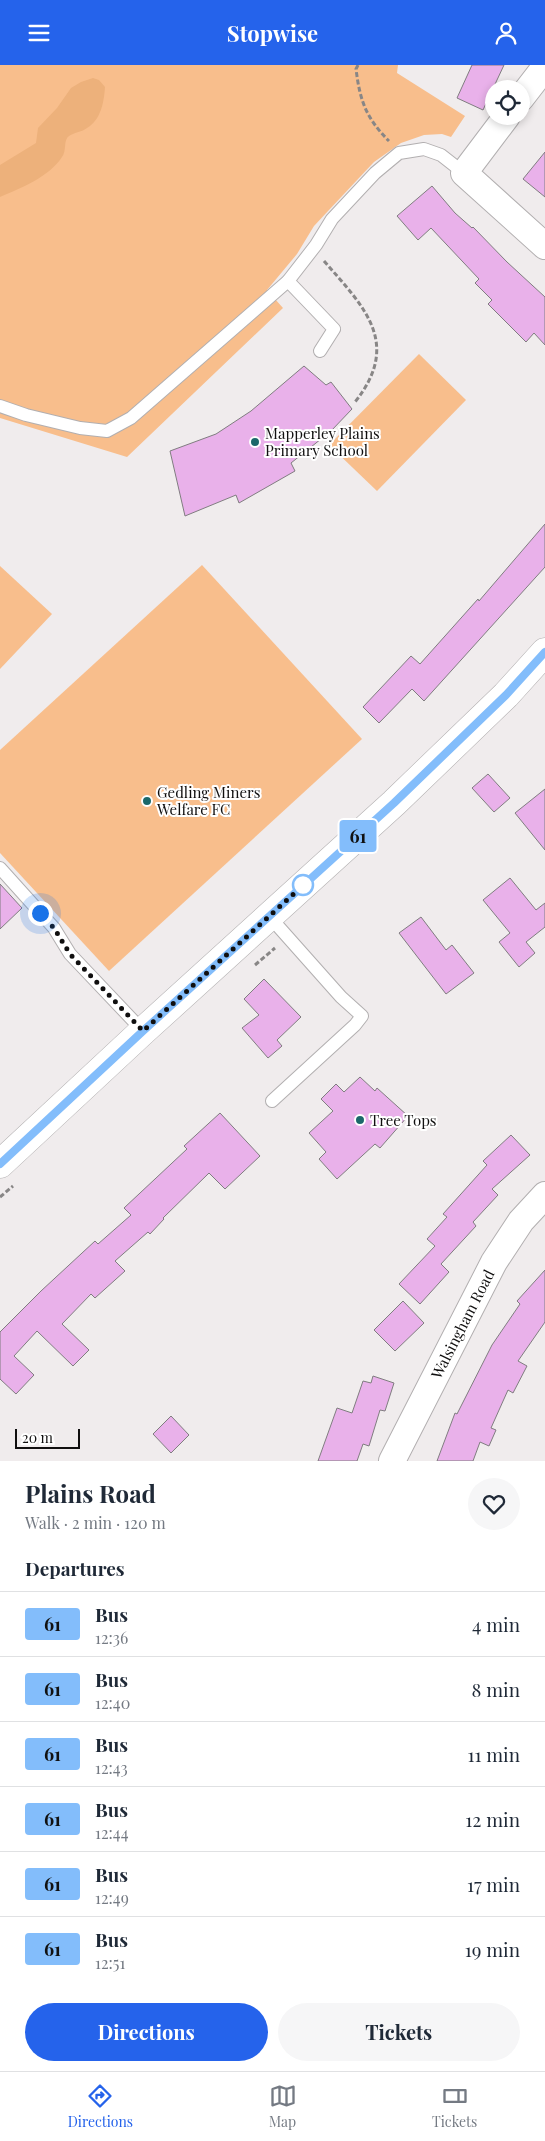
<!DOCTYPE html>
<html lang="en">
<head>
<meta charset="utf-8">
<style>
	:root { --surface:#fff; --page:#f6f6f7; --text:#1f2937; --muted:#747a83; --line:#e0e1e3; --accent:#2563eb }
	body { margin:0; font-family:"Playfair Display",serif; background:var(--page); color:var(--text); height:100vh; display:flex; flex-direction:column; font-size:19px; white-space:nowrap }
	* { box-sizing:border-box; margin:0 }
	p { font-size:16px; color:var(--muted) }
	.icon { flex:none; width:28px; height:28px; fill:none; stroke:currentColor; stroke-width:2; stroke-linecap:round; stroke-linejoin:round }
	.map { position:relative; height:1396px; overflow:hidden }
	.side { display:flex; flex-direction:column; background:var(--surface); flex:1 }
	.side>* { flex:none }
	.badge { padding:0 10px; border-radius:4px; font-size:18px; line-height:32px }
	.controls { position:absolute; left:485px; top:15px; display:grid; gap:10px }
	.controls a { display:grid; place-items:center; width:45px; height:45px; border-radius:50%; background:var(--surface); box-shadow:0 2px 8px #0003; font-size:25px }
	.scale { position:absolute; left:15px; bottom:12px; width:65px; box-sizing:border-box; padding-left:5px; border:2px solid #100f0f; border-top:0; font-size:14px; line-height:18px; white-space:nowrap; color:#100f0f; -webkit-text-stroke:4px #fff; paint-order:stroke }
	.you { position:absolute; width:25px; height:25px; margin:-12px; border:4px solid #fff; border-radius:50%; background:#1a73e8; box-shadow:0 0 0 8px #1a73e833 }
	.map>.badge { position:absolute; translate:-50% -50%; box-shadow:0 0 0 2px #fff }
	h2 { padding:0 25px; font-size:19px; line-height:45px }
	.round { display:grid; place-items:center; flex:none; width:52px; height:52px; border-radius:26px; background:var(--page) }
	.headline { display:flex; align-items:center; justify-content:space-between; height:85px; padding:0 25px }
	h1 { font-size:24px; font-weight:700; line-height:38px }
	.button { display:flex; gap:10px; margin-top:auto; padding:10px 25px }
	.button a { flex:1; height:58px; border-radius:30px; background:var(--accent); color:#fff; font-size:20px; font-weight:700; line-height:58px; text-align:center }
	.button a+a { background:var(--page); color:var(--text) }
	ul { padding:0; list-style:none }
	li { display:flex; align-items:center; gap:15px; height:65px; padding:0 25px; border-top:1px solid var(--line) }
	li div { flex:1 }
	li b { display:block; font-size:19px }
	li em { font-style:normal }
	li .badge { min-width:55px; font-weight:700; text-align:center }
	header { display:flex; justify-content:space-between; align-items:center; height:65px; padding:0 25px; background:var(--accent); color:#fff; font-size:22px; font-weight:700 }
	.dock { display:flex; justify-content:space-around; align-items:center; height:70px; border-top:1px solid var(--line); background:var(--surface); font-size:14px; color:var(--muted) }
	.dock a { display:grid; justify-items:center; gap:2px }
	.dock .current { color:var(--accent) }
	.map>svg:first-child { display:block }
	.green { fill:#f8be8c }
	.forest { fill:#edb17b }
	.building { fill:#e9b1ea; stroke:#807d80 }
	.lines { fill:none; stroke-linecap:round; stroke-linejoin:round }
	.service-casing { stroke:#b2afb0; stroke-width:14 }
	.minor-casing { stroke:#b2afb0; stroke-width:28 }
	.secondary-casing { stroke:#b2afb0; stroke-width:29 }
	.path { stroke:#888686; stroke-width:3; stroke-dasharray:5 2.5; stroke-linecap:butt }
	.service { stroke:#fff; stroke-width:12 }
	.minor { stroke:#fff; stroke-width:26 }
	.secondary { stroke:#fff; stroke-width:28 }
	.line-casing { stroke:#fff; stroke-width:11 }
	.line { stroke:#83bdfb; stroke-width:8 }
	.walk { stroke:#100f0f; stroke-width:5; stroke-dasharray:0 9 }
	.poi-dot { fill:#1b686a; stroke:#fff; stroke-width:2 }
	.stop-dot { fill:#fff; stroke:#83bdfb; stroke-width:2.5 }
	.labels { text-anchor:middle; dominant-baseline:central; stroke-width:4; stroke-linejoin:round; paint-order:stroke }
	.poi-label { font-size:15px; fill:#100f0f; stroke:#fff; text-anchor:start }
	.street-label { font-size:15px; fill:#100f0f; stroke:#fff }
</style>
</head>
<body>
<header><svg class="icon" aria-label="menu" viewBox="0 0 24 24"><path d="M4 6h16M4 12h16M4 18h16"/></svg>Stopwise<svg class="icon" aria-label="person" viewBox="0 0 24 24"><circle cx="12" cy="8" r="4"/><path d="M4 21q1-7 8-7t8 7"/></svg></header>
<div class="map">
<svg width="545" height="1396" viewBox="0 0 545 1396">
	<rect width="100%" height="100%" fill="#f0eced"/>
	<!-- green -->
	<g class="green">
		<polygon points="0,0 398,0 397,8 465,51 451,72 442,69 424,70 401,78 374,97 314,161 297,189 267,225 283,243 127,392 0,353"/>
		<polygon points="419,289 466,335 377,426 329,380"/>
		<polygon points="202,500 362,674 109,906 0,788 0,685"/>
		<polygon points="0,501 52,549 0,604"/>
	</g>
	<!-- forest -->
	<path class="forest" d="M 93,13 L 99,15 L 105,22 C 104,37 101,55 87,63 C 82,67 75,67 69,71 C 63,75 67,86 62,92 C 49,112 21,123 0,132 L 0,100 L 36,78 L 38,63 L 57,43 L 71,23 L 81,17 Z"/>
	<!-- building -->
	<g class="building">
		<polygon points="472,0 504,0 483,45 457,33"/>
		<polygon points="545,87 545,132 523,114"/>
		<polygon points="432,121 455,148 472,163 473,162 507,197 545,232 545,280 534,268 526,277 488,239 492,235 475,218 479,214 431,163 418,175 397,151"/>
		<polygon points="304,301 326,320 331,317 352,344 331,366 291,398 295,406 239,438 236,430 185,451 170,386 216,369 251,346"/>
		<polygon points="545,459 545,502 424,636 412,624 379,658 363,642 411,591 420,599 478,534 479,536"/>
		<polygon points="488,709 510,733 494,747 472,723"/>
		<polygon points="545,724 545,785 515,748"/>
		<polygon points="510,813 536,845 545,838 545,862 526,877 535,888 519,902 499,877 510,868 483,835"/>
		<polygon points="0,819 22,843 0,864"/>
		<polygon points="421,852 446,885 452,880 474,908 446,929 399,868"/>
		<polygon points="264,914 301,952 277,975 282,981 268,993 242,963 259,950 244,934"/>
		<polygon points="360,1012 375,1026 377,1023 408,1051 380,1083 375,1079 337,1114 319,1094 326,1087 309,1068 333,1046 321,1034 336,1019 344,1027"/>
		<polygon points="220,1048 260,1091 225,1124 209,1108 163,1153 164,1154 150,1169 148,1167 115,1196 125,1206 95,1233 91,1229 62,1259 89,1285 73,1301 37,1266 14,1291 34,1310 16,1329 0,1314 0,1267 41,1226 95,1176 98,1179 131,1150 124,1143 187,1084 184,1081"/>
		<polygon points="511,1070 530,1090 492,1124 498,1130 473,1157 476,1161 441,1199 449,1207 420,1239 399,1219 435,1181 427,1174 447,1152 443,1149 487,1100 483,1096"/>
		<polygon points="545,1205 545,1257 518,1296 527,1301 513,1328 508,1325 491,1363 496,1365 489,1381 480,1377 473,1396 437,1396 455,1348 457,1349 492,1280 520,1239 517,1236"/>
		<polygon points="403,1236 424,1258 395,1286 374,1265"/>
		<polygon points="373,1311 394,1318 385,1346 380,1345 369,1381 363,1379 357,1396 318,1396 337,1343 352,1348 363,1316 371,1318"/>
		<polygon points="171,1351 189,1370 171,1388 153,1369"/>
	</g>
	<g class="lines">
		<defs>
			<g id="service">
				<polyline points="288,216 334,264 320,286"/>
				<polyline points="0,341 26,350 80,363 107,366 131,353 288,216 316,180 332,154 375,108 399,88 424,84 441,90 464,108"/>
				<polyline points="0,803 54,863 70,889 143,966"/>
				<polyline points="269,851 341,932 362,951 355,960 272,1036"/>
			</g>
			<g id="minor">
				<polyline points="521,33 545,2"/>
				<polyline points="507,51 464,108 545,181"/>
				<path id="s1" d="M 392,1396 L 494,1197 L 521,1156 L 545,1130"/>
			</g>
			<polyline id="secondary" points="0,1099 143,966 394,738 506,630 545,587"/>
		</defs>
		<!-- service casing -->
		<use href="#service" class="service-casing"/>
		<!-- minor casing -->
		<use href="#minor" class="minor-casing"/>
		<!-- secondary casing -->
		<use href="#secondary" class="secondary-casing"/>
		<!-- path -->
		<g class="path">
			<path d="M 358,0 L 356,4 C 360,36 366,53 389,76"/>
			<path d="M 324,196 C 364,242 402,278 355,337"/>
			<polyline points="255,900 275,883"/>
			<polyline points="0,1132 13,1121"/>
		</g>
		<!-- service -->
		<use href="#service" class="service"/>
		<!-- minor -->
		<use href="#minor" class="minor"/>
		<!-- secondary -->
		<use href="#secondary" class="secondary"/>
	</g>
	<g class="lines">
		<defs>
			<polyline id="line" points="0,1099 143,966 394,738 506,630 545,587"/>
		</defs>
		<!-- line casing -->
		<use href="#line" class="line-casing"/>
		<!-- line -->
		<use href="#line" class="line"/>
		<!-- walk -->
		<polyline class="walk" points="40,848 54,863 70,889 143,966 309,815 303,820"/>
	</g>
	<!-- markers -->
	<g class="poi-dot">
		<circle cx="255" cy="377" r="5"/>
		<circle cx="147" cy="736" r="5"/>
		<circle cx="360" cy="1055" r="5"/>
	</g>
	<circle class="stop-dot" cx="303" cy="820" r="10"/>
	<g class="labels">
		<!-- poi labels -->
		<g class="poi-label">
			<text x="265" y="368">Mapperley Plains<tspan x="265" dy="17">Primary School</tspan></text>
			<text x="157" y="727">Gedling Miners<tspan x="157" dy="17">Welfare FC</tspan></text>
			<text x="370" y="1055">Tree Tops</text>
		</g>
		<!-- street labels -->
		<g class="street-label">
			<text stroke="none"><textPath href="#s1" startOffset="154">Walsingham Road</textPath></text>
		</g>
	</g>
</svg>
<div class="controls">
<a><svg class="icon" aria-label="locate" viewBox="0 0 24 24"><circle cx="12" cy="12" r="6"/><path d="M12 2v4M12 18v4M2 12h4M18 12h4"/></svg></a>
</div>
<div class="scale">20 m</div>
<div class="you" style="left:40px;top:848px"></div>
<b class="badge" style="left:358px;top:771px;background:#83bdfb;color:#111">61</b>
</div>
<section class="side">
<div class="headline"><div><h1>Plains Road</h1><p>Walk · 2 min · 120 m</p></div><a class="round"><svg class="icon" aria-label="heart" viewBox="0 0 24 24"><path d="M12 20l-8-8c-3-5 5-10 8-4 3-6 11-1 8 4z"/></svg></a></div>
<h2>Departures</h2>
<ul>
<li><span class="badge" style="background:#83bdfb;color:#111">61</span><div><b>Bus</b><p>12:36</p></div><em>4 min</em></li>
<li><span class="badge" style="background:#83bdfb;color:#111">61</span><div><b>Bus</b><p>12:40</p></div><em>8 min</em></li>
<li><span class="badge" style="background:#83bdfb;color:#111">61</span><div><b>Bus</b><p>12:43</p></div><em>11 min</em></li>
<li><span class="badge" style="background:#83bdfb;color:#111">61</span><div><b>Bus</b><p>12:44</p></div><em>12 min</em></li>
<li><span class="badge" style="background:#83bdfb;color:#111">61</span><div><b>Bus</b><p>12:49</p></div><em>17 min</em></li>
<li><span class="badge" style="background:#83bdfb;color:#111">61</span><div><b>Bus</b><p>12:51</p></div><em>19 min</em></li>
</ul>
<div class="button"><a>Directions</a><a>Tickets</a></div>
</section>
<nav class="dock">
<a class="current"><svg class="icon" aria-label="directions" viewBox="0 0 24 24"><path d="M12 3l9 9-9 9-9-9zM9 14v-3h6M13 9l2 2-2 2"/></svg>Directions</a>
<a><svg class="icon" aria-label="map" viewBox="0 0 24 24"><path d="M3 6l6-2 6 2 6-2v14l-6 2-6-2-6 2zM9 4v14M15 6v14"/></svg>Map</a>
<a><svg class="icon" aria-label="tickets" viewBox="0 0 24 24"><path d="M3 7h18v10H3zM15 7v10"/></svg>Tickets</a>
</nav>
</body>
</html>
